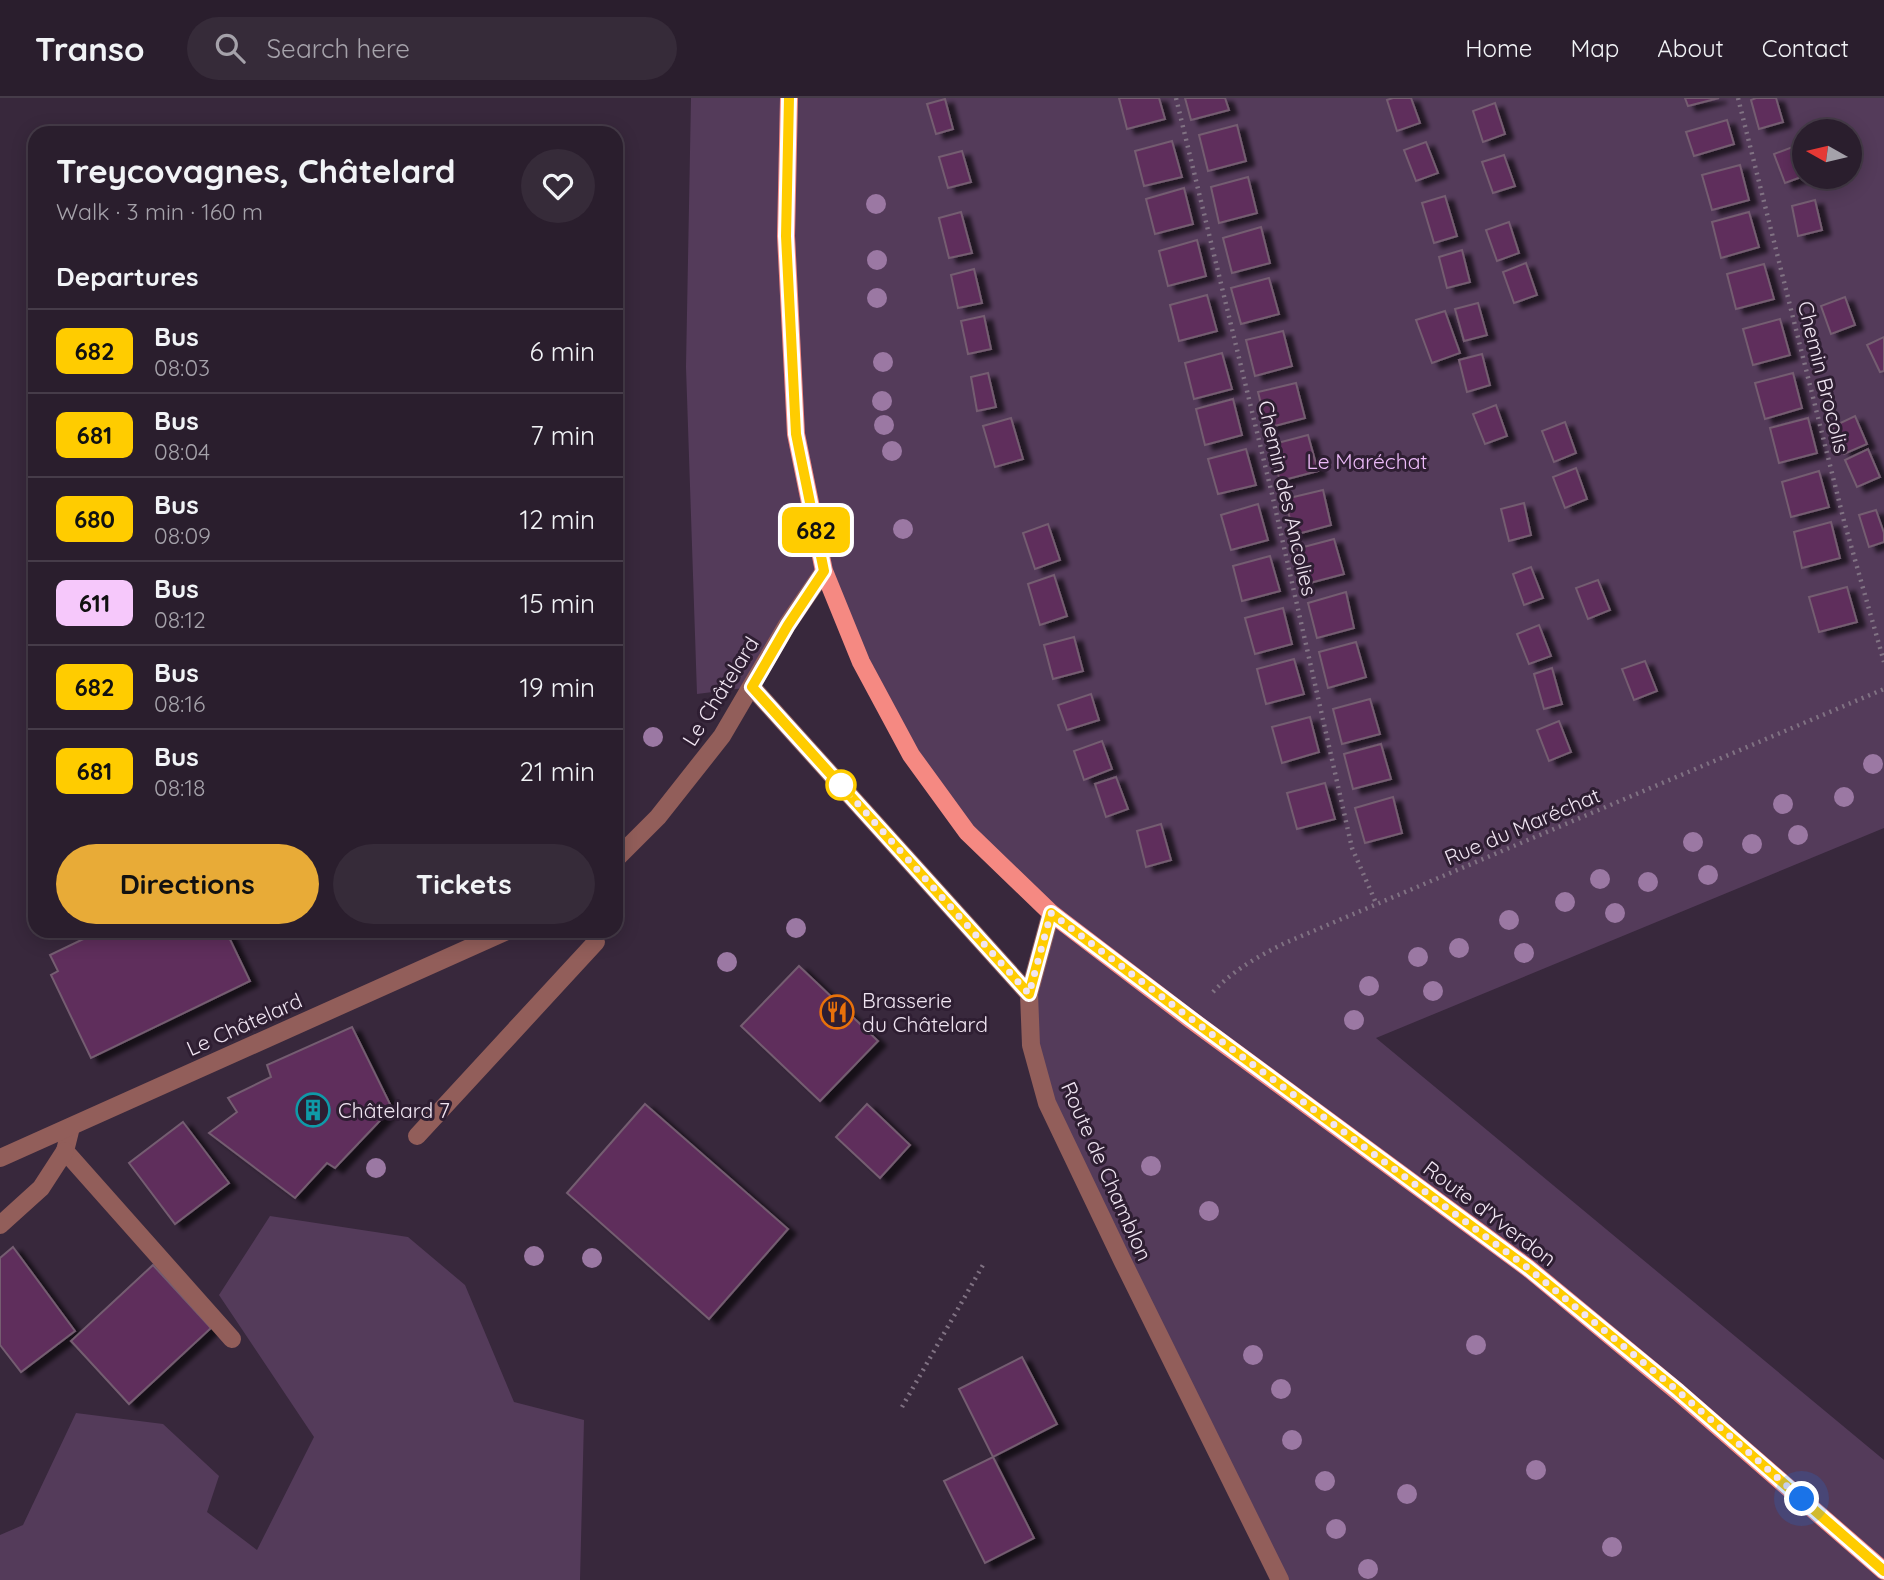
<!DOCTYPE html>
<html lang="en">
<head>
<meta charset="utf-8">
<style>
	:root { --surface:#2a1e2d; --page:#362b39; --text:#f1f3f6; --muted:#a5a2aa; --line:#463c49; --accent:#e8ab37 }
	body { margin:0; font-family:Quicksand,sans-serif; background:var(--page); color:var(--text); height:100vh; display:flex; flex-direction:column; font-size:26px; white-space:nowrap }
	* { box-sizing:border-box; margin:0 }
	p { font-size:23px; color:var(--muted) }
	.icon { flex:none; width:38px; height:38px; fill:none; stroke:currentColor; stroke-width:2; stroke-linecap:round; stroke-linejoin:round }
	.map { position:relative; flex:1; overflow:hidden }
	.side { position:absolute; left:28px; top:28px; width:595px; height:812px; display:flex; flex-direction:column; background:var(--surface); border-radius:21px; box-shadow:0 4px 18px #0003,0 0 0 2px var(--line) }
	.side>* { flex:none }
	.badge { padding:0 14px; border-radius:10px; font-size:24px; line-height:46px }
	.needle { width:46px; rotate:278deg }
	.controls { position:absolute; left:1792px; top:21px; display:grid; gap:14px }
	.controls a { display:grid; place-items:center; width:70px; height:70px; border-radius:50%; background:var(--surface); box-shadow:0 4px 18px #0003,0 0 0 2px var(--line); font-size:35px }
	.you { position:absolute; width:35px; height:35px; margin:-18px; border:5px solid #fff; border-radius:50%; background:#1a73e8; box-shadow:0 0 0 10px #1a73e833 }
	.map>.badge { position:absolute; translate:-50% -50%; box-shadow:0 0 0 4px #fff }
	h2 { padding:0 28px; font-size:26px; line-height:63px }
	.round { display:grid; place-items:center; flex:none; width:74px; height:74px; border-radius:37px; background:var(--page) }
	.head { display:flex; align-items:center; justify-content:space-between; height:119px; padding:0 28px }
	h1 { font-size:33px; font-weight:800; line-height:52px }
	.action { display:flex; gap:14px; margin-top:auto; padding:14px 28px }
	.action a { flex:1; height:80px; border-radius:42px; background:var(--accent); color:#111; font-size:28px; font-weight:800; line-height:80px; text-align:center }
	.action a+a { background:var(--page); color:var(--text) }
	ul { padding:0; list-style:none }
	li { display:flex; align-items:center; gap:21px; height:84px; padding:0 28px; border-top:2px solid var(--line) }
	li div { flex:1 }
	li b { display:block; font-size:26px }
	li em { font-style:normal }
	li .badge { min-width:77px; font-weight:700; text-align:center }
	header { display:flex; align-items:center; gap:42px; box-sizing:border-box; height:98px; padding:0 35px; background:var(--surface); border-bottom:2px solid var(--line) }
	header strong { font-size:33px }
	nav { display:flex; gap:38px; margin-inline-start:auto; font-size:24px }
	.search { width:490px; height:63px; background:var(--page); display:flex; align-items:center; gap:18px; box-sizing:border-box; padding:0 24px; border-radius:38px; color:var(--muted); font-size:26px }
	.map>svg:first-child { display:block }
	.green { fill:#543b5a; fill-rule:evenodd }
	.building { fill:#5f2e5b; stroke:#745d71; stroke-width:2; filter:url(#shadow) }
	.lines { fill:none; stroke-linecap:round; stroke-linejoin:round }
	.path { stroke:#807283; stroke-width:4.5; stroke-dasharray:2 5; stroke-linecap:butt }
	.minor { stroke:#925e5a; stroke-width:18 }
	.major { stroke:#f58982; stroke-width:18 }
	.tree { fill:#9b78a3 }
	.line-casing { stroke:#fff; stroke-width:16 }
	.line { stroke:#fc0; stroke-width:10 }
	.walk { stroke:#f0e5f2; stroke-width:7; stroke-dasharray:0 12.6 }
	.stop-dot { fill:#fff; stroke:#fc0; stroke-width:3.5 }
	.labels { text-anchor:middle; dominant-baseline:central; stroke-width:6; stroke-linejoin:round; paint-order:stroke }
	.street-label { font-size:21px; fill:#f0e5f2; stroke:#2e1e32 }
	.park-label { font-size:21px; fill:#ecbaf8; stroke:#2e1e32 }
	.poi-label { font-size:21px; fill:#f0e5f2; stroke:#2e1e32; text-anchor:start }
</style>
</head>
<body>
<header>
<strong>Transo</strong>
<div class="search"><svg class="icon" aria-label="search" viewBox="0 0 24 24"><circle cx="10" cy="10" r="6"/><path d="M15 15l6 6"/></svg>Search here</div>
<nav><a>Home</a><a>Map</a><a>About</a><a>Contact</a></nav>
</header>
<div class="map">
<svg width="1884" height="1482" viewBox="0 0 1884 1482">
	<defs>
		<filter id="shadow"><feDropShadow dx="8" dy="4.5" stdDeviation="2" flood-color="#0009"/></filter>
	</defs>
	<rect width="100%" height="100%" fill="#38283c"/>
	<!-- green -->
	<g class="green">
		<path d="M 691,0 L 1884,0 L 1884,730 L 1376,940 L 1884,1362 L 1884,1482 L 1280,1482 L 1047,1005 L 1029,896 L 1051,815 L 967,734 L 911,658 L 825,474 L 752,589 L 697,596 L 686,269 ZM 1804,33 L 1850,33 L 1850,79 L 1804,79 Z"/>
		<polygon points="270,1118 408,1139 465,1187 514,1304 584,1322 580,1482 0,1482 0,1437 23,1427 76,1315 163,1326 219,1378 207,1414 257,1452 314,1339 219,1197"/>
	</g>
	<!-- building -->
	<g class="building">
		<polygon points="1119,0 1159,0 1165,21 1127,31"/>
		<polygon points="1185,0 1225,0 1229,12 1191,22"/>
		<polygon points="1393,0 1411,0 1420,25 1397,33 1387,2"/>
		<polygon points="1685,0 1719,0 1688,8"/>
		<polygon points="1756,0 1776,0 1783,24 1759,31 1751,2"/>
		<polygon points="945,1 953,31 936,36 927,6"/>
		<polygon points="1495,5 1505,36 1483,44 1473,13"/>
		<polygon points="1727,22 1734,46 1694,58 1686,34"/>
		<polygon points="1237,27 1246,63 1208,73 1199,37"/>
		<polygon points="1172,43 1182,79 1144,88 1135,53"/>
		<polygon points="1426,44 1438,75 1416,83 1404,52"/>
		<polygon points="1798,47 1804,65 1804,78 1785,85 1774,56"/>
		<polygon points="962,53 971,84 948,90 939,59"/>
		<polygon points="1504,57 1515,88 1493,95 1482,64"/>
		<polygon points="1740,67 1749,102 1712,112 1702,77"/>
		<polygon points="1248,79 1257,115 1219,125 1211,89"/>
		<polygon points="1184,90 1193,126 1155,136 1146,101"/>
		<polygon points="1445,98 1457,138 1434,145 1422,105"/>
		<polygon points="1815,102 1822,132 1798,138 1792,108"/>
		<polygon points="961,114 972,155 949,160 939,120"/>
		<polygon points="1749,114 1759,149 1721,160 1712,124"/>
		<polygon points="1509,124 1519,155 1497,163 1486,132"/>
		<polygon points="1261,129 1270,165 1232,175 1223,140"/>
		<polygon points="1197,142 1206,178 1168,188 1159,153"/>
		<polygon points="1462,152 1470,184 1447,190 1439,159"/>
		<polygon points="1526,165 1537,197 1514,205 1503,174"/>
		<polygon points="1764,166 1774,201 1736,211 1727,176"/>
		<polygon points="974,171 982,205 958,210 951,177"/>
		<polygon points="1269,180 1279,216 1241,226 1231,190"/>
		<polygon points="1207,197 1217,233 1179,243 1170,207"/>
		<polygon points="1845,199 1855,227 1831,236 1821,208"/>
		<polygon points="1478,205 1487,237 1464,243 1455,211"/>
		<polygon points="1445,213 1460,255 1432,265 1416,222"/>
		<polygon points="984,218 991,251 968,256 961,223"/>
		<polygon points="1780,221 1790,257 1753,267 1743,231"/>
		<polygon points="1283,233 1292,268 1255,278 1246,242"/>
		<polygon points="1884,239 1884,273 1880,274 1867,247"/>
		<polygon points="1222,255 1232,291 1194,301 1185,265"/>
		<polygon points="1482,256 1490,287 1467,294 1459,262"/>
		<polygon points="988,275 996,309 977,313 971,279"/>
		<polygon points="1793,275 1802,310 1765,321 1755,285"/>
		<polygon points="1296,285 1305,320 1267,330 1258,294"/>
		<polygon points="1233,301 1242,337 1205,347 1196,311"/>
		<polygon points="1496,307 1507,338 1485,346 1473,316"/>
		<polygon points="1855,318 1867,346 1844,356 1832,329"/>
		<polygon points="1011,320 1023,361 995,369 983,328"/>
		<polygon points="1808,320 1817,355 1779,365 1770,330"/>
		<polygon points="1565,324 1576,355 1554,364 1542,333"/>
		<polygon points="1308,337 1318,373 1280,383 1270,347"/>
		<polygon points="1246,351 1256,387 1218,396 1208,361"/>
		<polygon points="1868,351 1880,379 1857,389 1845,362"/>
		<polygon points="1576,370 1587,401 1565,410 1553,379"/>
		<polygon points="1819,373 1829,409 1791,419 1782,384"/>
		<polygon points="1323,392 1331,427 1294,437 1285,401"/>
		<polygon points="1524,405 1531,437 1509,443 1501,411"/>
		<polygon points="1258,406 1268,442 1231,452 1221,417"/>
		<polygon points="1876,412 1884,435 1884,444 1869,449 1859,417"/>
		<polygon points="1831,424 1840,460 1802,470 1794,434"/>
		<polygon points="1048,426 1060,462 1035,471 1023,435"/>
		<polygon points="1334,441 1344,476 1306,486 1296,451"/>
		<polygon points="1270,458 1280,493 1242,503 1233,468"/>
		<polygon points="1531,469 1543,500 1524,507 1513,476"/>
		<polygon points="1054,477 1067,518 1040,527 1028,486"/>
		<polygon points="1598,482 1610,512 1588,521 1576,490"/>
		<polygon points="1847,489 1857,524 1819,534 1809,499"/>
		<polygon points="1346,494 1354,530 1317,540 1308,505"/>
		<polygon points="1283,510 1292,546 1255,556 1245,520"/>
		<polygon points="1539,527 1551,558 1529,566 1517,536"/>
		<polygon points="1074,539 1083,573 1053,581 1044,547"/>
		<polygon points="1356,544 1366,579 1328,590 1319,554"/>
		<polygon points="1294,561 1304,596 1266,606 1257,571"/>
		<polygon points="1645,563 1657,593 1634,602 1622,571"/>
		<polygon points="1552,570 1562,606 1544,611 1534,576"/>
		<polygon points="1091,596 1099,622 1067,632 1058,607"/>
		<polygon points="1370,601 1380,636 1342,646 1333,611"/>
		<polygon points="1310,619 1319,654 1282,665 1272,629"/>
		<polygon points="1559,623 1571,654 1549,663 1537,632"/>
		<polygon points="1102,643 1112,671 1084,682 1074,653"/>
		<polygon points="1381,646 1391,681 1353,691 1344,656"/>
		<polygon points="1116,679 1128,711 1106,719 1095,686"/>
		<polygon points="1325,685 1335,721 1297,731 1287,695"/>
		<polygon points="1393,699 1402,735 1365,745 1355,710"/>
		<polygon points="1161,726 1171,762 1146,769 1137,733"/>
		<polygon points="100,833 226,833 250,883 91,960 51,877 58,873 50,857"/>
		<polygon points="799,868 878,943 820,1003 741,928"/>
		<polygon points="352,929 392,1010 335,1070 327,1065 295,1100 209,1035 237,1014 228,1000 271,979 267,967"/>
		<polygon points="645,1006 788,1131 709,1221 567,1095"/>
		<polygon points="867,1006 910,1047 880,1080 836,1039"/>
		<polygon points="183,1024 229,1085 175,1126 129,1065"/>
		<polygon points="13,1149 75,1233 21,1274 0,1247 0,1160"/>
		<polygon points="153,1167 211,1230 129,1306 71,1243"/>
		<polygon points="1022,1259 1057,1326 993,1359 959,1291"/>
		<polygon points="993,1359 1034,1440 985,1465 944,1383"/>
	</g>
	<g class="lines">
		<!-- path -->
		<g class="path">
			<polyline points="1176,0 1272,396 1352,750 1376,805"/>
			<polyline points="1738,0 1844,423 1884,564"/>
			<path d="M 1213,894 C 1233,872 1259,858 1285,845 L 1884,591"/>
			<polyline points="902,1309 983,1167"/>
		</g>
		<!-- minor -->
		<g class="minor">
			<polyline points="752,589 1029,896"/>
			<polyline points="616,761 658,719 722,638 787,527 824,473"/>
			<polyline points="1051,815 1029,896 1031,947 1047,1005 1123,1164 1280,1482"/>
			<polyline points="71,1029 65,1053 232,1241"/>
			<polyline points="417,1038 596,844"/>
			<polyline points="0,1060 507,833"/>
			<polyline points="0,1127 41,1090 65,1053"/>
		</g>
		<!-- major -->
		<polyline class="major" points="789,0 786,138 796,336 824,473 861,564 911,657 967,734 1051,815 1190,921 1528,1170 1678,1294 1884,1473"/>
	</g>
	<!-- trees -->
	<g class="tree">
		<circle cx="876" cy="106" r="10"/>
		<circle cx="877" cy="162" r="10"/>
		<circle cx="877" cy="200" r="10"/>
		<circle cx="883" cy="264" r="10"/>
		<circle cx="882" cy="303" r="10"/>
		<circle cx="884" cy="327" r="10"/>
		<circle cx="892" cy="353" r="10"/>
		<circle cx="903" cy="431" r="10"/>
		<circle cx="653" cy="639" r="10"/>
		<circle cx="1873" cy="666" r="10"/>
		<circle cx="1844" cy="699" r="10"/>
		<circle cx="1783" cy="706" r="10"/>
		<circle cx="1798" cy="737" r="10"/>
		<circle cx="1693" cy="744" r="10"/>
		<circle cx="1752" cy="746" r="10"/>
		<circle cx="1708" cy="777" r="10"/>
		<circle cx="1600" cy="781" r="10"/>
		<circle cx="1648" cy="784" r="10"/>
		<circle cx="1565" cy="804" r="10"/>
		<circle cx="1615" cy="815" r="10"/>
		<circle cx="1509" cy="822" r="10"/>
		<circle cx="796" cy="830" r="10"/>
		<circle cx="1459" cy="850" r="10"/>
		<circle cx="1524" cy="855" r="10"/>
		<circle cx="1418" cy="859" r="10"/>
		<circle cx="727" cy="864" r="10"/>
		<circle cx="1369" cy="888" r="10"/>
		<circle cx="1433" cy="893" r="10"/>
		<circle cx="1354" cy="922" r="10"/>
		<circle cx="1151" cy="1068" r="10"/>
		<circle cx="376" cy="1070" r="10"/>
		<circle cx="1209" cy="1113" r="10"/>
		<circle cx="534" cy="1158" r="10"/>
		<circle cx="592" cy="1160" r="10"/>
		<circle cx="1476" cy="1247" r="10"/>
		<circle cx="1253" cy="1257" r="10"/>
		<circle cx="1281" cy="1291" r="10"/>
		<circle cx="1292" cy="1342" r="10"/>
		<circle cx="1536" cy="1372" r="10"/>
		<circle cx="1325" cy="1383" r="10"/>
		<circle cx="1407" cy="1396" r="10"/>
		<circle cx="1336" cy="1431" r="10"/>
		<circle cx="1612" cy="1449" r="10"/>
		<circle cx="1368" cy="1471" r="10"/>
	</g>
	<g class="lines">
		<defs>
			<polyline id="line" points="789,0 786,138 796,336 824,473 788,527 752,589 1029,896 1051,815 1190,920 1528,1170 1678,1293 1884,1473"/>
		</defs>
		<!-- line casing -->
		<use href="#line" class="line-casing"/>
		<!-- line -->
		<use href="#line" class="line"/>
		<!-- walk -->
		<polyline class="walk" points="841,687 1029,896 1051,815 1190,920 1528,1170 1678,1293 1802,1401"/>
	</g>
	<!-- icons -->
	<defs>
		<symbol id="restaurant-ring" viewBox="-11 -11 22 22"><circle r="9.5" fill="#2e1e32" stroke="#e8710a" stroke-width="1.5"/><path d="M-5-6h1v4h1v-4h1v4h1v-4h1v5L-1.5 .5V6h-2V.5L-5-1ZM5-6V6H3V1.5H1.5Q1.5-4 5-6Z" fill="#e8710a"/></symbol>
		<symbol id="building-ring" viewBox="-11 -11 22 22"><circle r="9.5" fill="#2e1e32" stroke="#0f9aa8" stroke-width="1.5"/><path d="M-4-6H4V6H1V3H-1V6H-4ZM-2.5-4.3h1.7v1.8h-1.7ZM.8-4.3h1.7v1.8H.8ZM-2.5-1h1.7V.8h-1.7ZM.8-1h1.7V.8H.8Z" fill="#0f9aa8"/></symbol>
	</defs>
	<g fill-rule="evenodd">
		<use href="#restaurant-ring" x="818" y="895" width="38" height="38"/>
		<use href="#building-ring" x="294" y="993" width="38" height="38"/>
	</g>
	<!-- markers -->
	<circle class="stop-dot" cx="841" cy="687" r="14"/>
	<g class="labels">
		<!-- street labels -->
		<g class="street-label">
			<text transform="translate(1824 279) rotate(76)">Chemin Brocolis</text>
			<text transform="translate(1288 400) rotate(77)">Chemin des Ancolies</text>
			<text transform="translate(720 593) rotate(-58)">Le Châtelard</text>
			<text transform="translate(1522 728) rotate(-23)">Rue du Maréchat</text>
			<text transform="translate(244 926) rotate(-24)">Le Châtelard</text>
			<text transform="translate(1107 1073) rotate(66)">Route de Chamblon</text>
			<text transform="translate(1490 1115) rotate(37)">Route d'Yverdon</text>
		</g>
		<!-- park labels -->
		<g class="park-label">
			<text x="1367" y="363">Le Maréchat</text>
		</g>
		<!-- poi labels -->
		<g class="poi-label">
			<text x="862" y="902">Brasserie<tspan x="862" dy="24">du Châtelard</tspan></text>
			<text x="338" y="1012">Châtelard 7</text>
		</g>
	</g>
</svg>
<div class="controls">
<a><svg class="needle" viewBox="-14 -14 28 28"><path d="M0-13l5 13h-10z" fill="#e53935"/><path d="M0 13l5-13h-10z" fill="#a5a2aa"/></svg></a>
</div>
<div class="you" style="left:1802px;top:1401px"></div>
<b class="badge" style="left:816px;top:432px;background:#fc0;color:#111">682</b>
<section class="side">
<div class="head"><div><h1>Treycovagnes, Châtelard</h1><p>Walk · 3 min · 160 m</p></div><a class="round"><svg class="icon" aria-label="heart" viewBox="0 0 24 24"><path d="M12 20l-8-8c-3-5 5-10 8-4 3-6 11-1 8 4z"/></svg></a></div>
<h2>Departures</h2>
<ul>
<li><span class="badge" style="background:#fc0;color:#111">682</span><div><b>Bus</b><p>08:03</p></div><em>6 min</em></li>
<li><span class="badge" style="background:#fc0;color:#111">681</span><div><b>Bus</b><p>08:04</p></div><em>7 min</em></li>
<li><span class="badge" style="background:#fc0;color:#111">680</span><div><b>Bus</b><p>08:09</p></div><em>12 min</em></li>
<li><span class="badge" style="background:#f6c8fb;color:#111">611</span><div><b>Bus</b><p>08:12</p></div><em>15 min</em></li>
<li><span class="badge" style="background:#fc0;color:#111">682</span><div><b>Bus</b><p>08:16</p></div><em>19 min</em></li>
<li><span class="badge" style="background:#fc0;color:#111">681</span><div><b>Bus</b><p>08:18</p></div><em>21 min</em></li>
</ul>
<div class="action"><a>Directions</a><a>Tickets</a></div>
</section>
</div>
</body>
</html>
